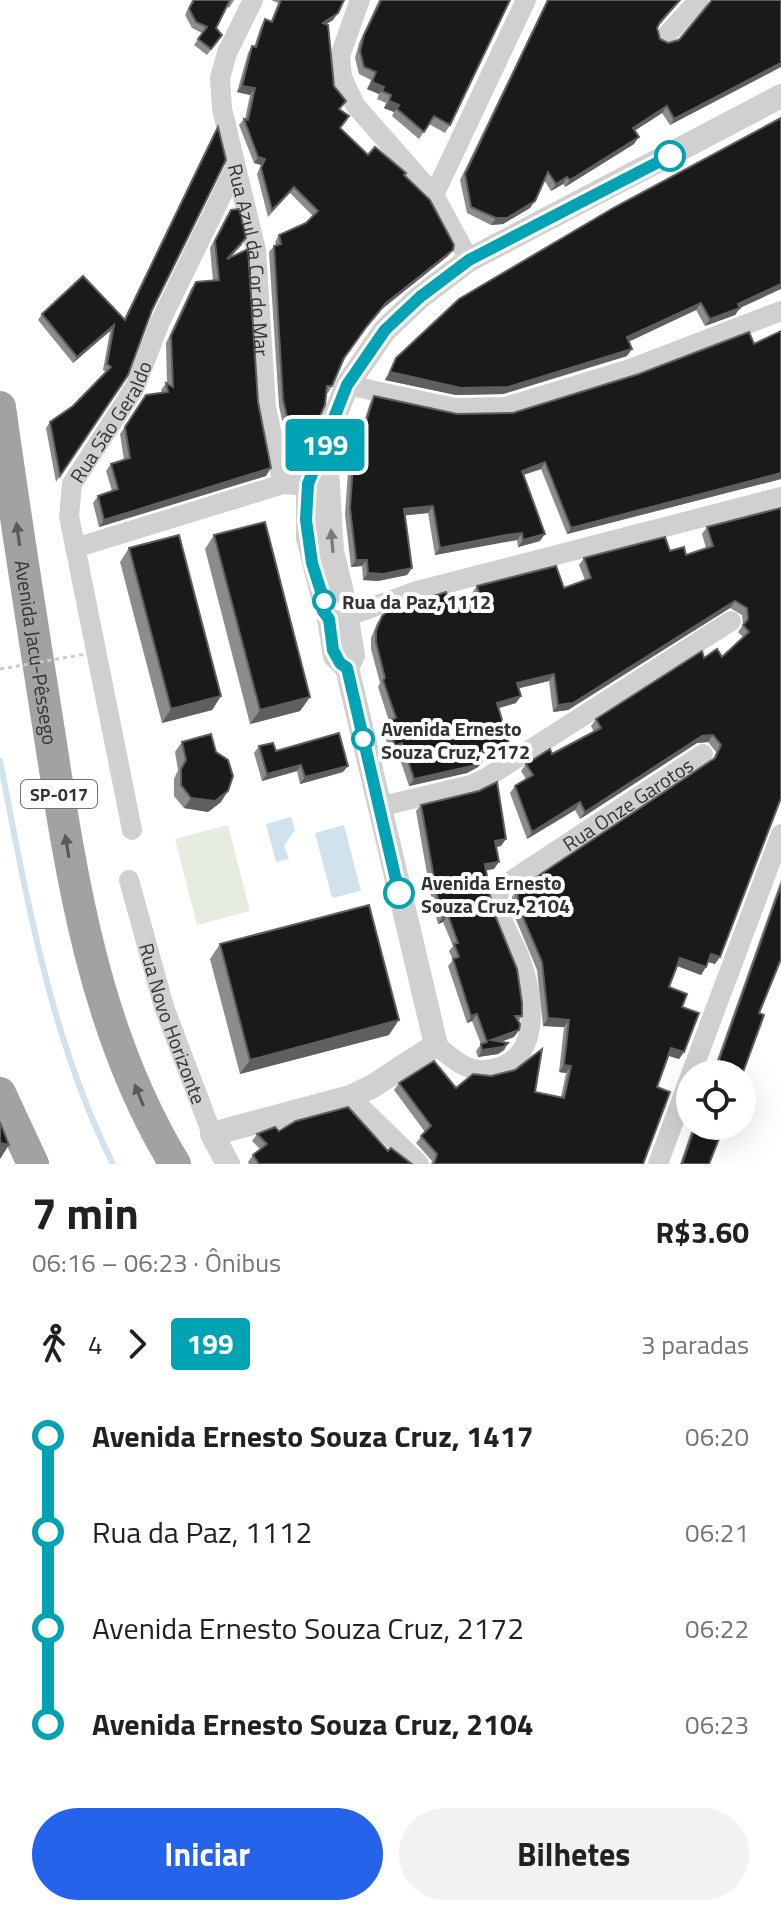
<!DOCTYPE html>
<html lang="pt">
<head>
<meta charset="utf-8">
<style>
	:root { --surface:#fff; --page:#f2f2f2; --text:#202124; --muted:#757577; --accent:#2563eb }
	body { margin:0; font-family:"Titillium Web",sans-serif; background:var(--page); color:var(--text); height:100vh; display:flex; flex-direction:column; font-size:30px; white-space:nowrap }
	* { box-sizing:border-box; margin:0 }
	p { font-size:26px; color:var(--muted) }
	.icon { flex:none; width:44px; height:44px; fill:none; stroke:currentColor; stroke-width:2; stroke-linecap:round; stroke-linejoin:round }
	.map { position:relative; height:1164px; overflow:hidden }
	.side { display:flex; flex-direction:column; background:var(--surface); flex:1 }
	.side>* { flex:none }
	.badge { padding:0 16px; border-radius:6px; font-size:28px; line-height:52px }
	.tools { position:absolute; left:676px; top:1060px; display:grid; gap:16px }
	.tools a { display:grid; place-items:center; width:80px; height:80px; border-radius:50%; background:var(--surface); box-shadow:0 8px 32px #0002; font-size:40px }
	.map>.badge { position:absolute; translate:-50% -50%; box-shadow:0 0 0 4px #fff }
	.legs { display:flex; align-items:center; gap:12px; height:88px; padding:0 32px; font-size:26px }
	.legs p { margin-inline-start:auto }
	.summary { display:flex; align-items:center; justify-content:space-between; height:136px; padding:0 32px }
	h1 { font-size:44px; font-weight:700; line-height:60px }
	.action { display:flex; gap:16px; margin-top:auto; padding:16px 32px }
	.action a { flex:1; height:92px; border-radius:48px; background:var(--accent); color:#fff; font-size:32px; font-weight:700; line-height:92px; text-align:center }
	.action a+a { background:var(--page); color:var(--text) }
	ul { padding:0 32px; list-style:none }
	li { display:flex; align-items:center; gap:28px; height:96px; font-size:30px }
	li i { display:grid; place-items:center; width:12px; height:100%; margin:0 10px; background:currentColor }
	li i::after { content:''; width:20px; height:20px; margin:-10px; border:6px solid; border-radius:50%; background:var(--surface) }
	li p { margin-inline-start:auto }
	li:first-child i { background:linear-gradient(#0000 50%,currentColor 0) }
	li:last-child i { background:linear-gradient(currentColor 50%,#0000 0) }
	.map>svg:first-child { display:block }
	.green { fill:#e6ecdf }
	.water { fill:#cfe2ee }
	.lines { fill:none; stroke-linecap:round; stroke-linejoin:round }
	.stream { stroke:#cfe2ee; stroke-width:6 }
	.minor { stroke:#d0d0d0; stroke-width:20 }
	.tertiary { stroke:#d0d0d0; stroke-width:24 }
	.trunk { stroke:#a2a2a2; stroke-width:32 }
	.path-bridge { stroke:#cdcdcd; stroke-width:3; stroke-dasharray:4 4; stroke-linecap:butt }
	.wall { fill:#8c8c8c }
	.shaded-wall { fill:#5f5f5f }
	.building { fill:#1a1a1a; stroke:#5f5f5f; stroke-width:2 }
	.oneway { fill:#5a5a5a }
	.oneway2 { fill:#7a7a7a }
	.line-1-casing { stroke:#fff; stroke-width:18 }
	.line-1 { stroke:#00a3b4; stroke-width:12 }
	.stop-1-dot { fill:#fff; stroke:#00a3b4; stroke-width:4 }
	.labels { text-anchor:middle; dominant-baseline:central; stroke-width:8; stroke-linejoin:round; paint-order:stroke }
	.shield { fill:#fff; stroke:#707070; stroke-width:2 }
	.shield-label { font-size:18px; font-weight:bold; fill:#333 }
	.street-label { font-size:20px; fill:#333; stroke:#fff }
	.stop-label { font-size:20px; font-weight:bold; fill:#333; stroke:#fff; text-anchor:start }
</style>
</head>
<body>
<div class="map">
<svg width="781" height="1164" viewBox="0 0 781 1164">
	<rect width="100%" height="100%" fill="#fff"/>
	<!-- green -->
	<polygon class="green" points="228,825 250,911 197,925 175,839"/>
	<!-- water -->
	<g class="water">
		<polygon points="291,817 295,830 284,846 289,859 276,862 266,824"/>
		<polygon points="344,825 361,891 332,898 315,833"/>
	</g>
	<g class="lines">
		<!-- stream -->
		<path class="stream" d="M 0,761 C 27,898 50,1038 113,1164"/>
		<!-- minor -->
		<g class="minor">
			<path id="s1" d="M 253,0 L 227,53 L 220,78 L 222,109 L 256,250 L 266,408 L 283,484 L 322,487"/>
			<polyline points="360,0 340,56 342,77 355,105 434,195 469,260"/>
			<polyline points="665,37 699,0"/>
			<polyline points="434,195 526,0"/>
			<polyline points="347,385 455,408 505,407 630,369 781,311"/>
			<polyline points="75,548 283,484"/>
			<polyline points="351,615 417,591 781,497"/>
			<polyline points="378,807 471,785 486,778 731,621"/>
			<path id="s2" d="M 132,830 L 69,516 L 72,484 L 135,387 L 160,322 L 235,168"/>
			<path id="s3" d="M 129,880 L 164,1007 L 212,1134"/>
			<path id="s4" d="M 436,1045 C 450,1056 464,1071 484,1070 C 544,1067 535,997 519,956 C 513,940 496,915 498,898 C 498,894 501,889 503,886 L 703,754"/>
			<polyline points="691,1074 781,834"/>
			<polyline points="350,1097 419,1164"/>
			<polyline points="658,1164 690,1077"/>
		</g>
		<!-- tertiary -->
		<g class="tertiary">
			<polyline points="326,453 332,551 342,592"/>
			<polyline points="324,601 308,538 308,484 347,385 385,330 420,297 469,260 781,96"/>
			<polyline points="329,619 335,656 347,668"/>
			<polyline points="228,1164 212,1134 350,1097 373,1086 436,1045 347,668 353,655 347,619"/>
		</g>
		<!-- trunk -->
		<g class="trunk">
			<path id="s5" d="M 0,407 C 15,516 32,623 49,731 C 72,881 95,1033 175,1164"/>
			<polyline points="0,1093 33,1164"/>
		</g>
		<!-- path-bridge -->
		<polyline class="path-bridge" points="0,669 92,653"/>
	</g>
	<!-- wall -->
	<g class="wall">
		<polygon points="192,0 234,0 229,8 227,6 216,28 222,35 207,55 194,45 202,33 192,28 185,15"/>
		<polygon points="271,0 344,0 333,20 326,24 334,86 340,109 340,128 368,155 404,175 448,256 382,309 362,332 344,358 332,386 328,393 326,393 309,436 305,437 300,443 287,444 279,406 269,252 274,246 276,245 275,242 279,235 306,223 313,216 290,193 268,217 257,174 261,165 254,163 239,125 244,119 245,119 250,95 237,92 248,53 252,46 254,47 261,26 265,19 271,21 278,3"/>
		<polygon points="379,0 510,0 450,125 445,133 429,124 419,139 392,116 394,112 384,108 386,103 377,99 379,94 367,89 371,80 359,74 355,58 359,43"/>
		<polygon points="547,0 681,0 657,28 660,39 668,43 781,0 670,125 662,113 634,131 634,144 565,187 563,184 551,191 544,180 530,208 503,224 491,225 467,213 460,180"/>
		<polygon points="218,127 152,310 128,375 56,482 46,428 50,422 73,406 106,372 103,370 110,331 73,363 38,320 42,314 124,319 214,133"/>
		<polygon points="615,207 740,308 735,315 705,326 696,310 629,341 627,356 503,394 456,395 385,380 396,358"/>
		<polygon points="231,210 242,245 230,258 258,402 266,476 99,527 93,503 98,496 112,491 106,471 111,464 124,460 120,434 146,395 162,393 161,390 166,383 167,384 166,343 191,289 196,282 213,281 210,248 226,217"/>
		<polygon points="781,331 781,479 567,534 541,469 523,475 540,541 518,547 517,540 501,542 435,555 428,513 405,515 412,568 407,575 378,581 363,580 362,566 351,567 345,514 348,471 370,403 374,396 457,414 513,413 754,344"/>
		<polygon points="781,508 715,964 708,962 701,975 677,966 669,987 682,1007 684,1052 679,1059 669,1056 657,1087 643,1164 431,1164 432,1161 416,1143 425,1132 394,1090 399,1083 456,1088 535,1092 561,1097 566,1073 559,1072 564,1027 543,1026 537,970 514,915 512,897 517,890 713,759 716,752 708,742 697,743 580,819 575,810 527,839 510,793 515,786 526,779 521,771 526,764 552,754 594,732 591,726 596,719 704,658 722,657 743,637 738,632 743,625 742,615 730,608 568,710 553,712 549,681 519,688 516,703 499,708 504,751 482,756 484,760 478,767 467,773 409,786 397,750 390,753 383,729 389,721 378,687 380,683 371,649 371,638 377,623 382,616 453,610 475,603 472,593 477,586 564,588 585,580 579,565 584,558 670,551 686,555 706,548 702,534 707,527"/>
		<polygon points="214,535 310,697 300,711 250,724 205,549"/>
		<polygon points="129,548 221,696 212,710 162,723 120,562"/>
		<polygon points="182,742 221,802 208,812 184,808 174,796 174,779 178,770 175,752"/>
		<polygon points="259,746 276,751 343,772 300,784 297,771 262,781 254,753"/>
		<polygon points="421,805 501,846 496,847 494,869 486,870 492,908 522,1016 519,1021 519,1030 514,1037 500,1042 508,1043 504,1050 498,1054 478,1057 476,1051 481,1044 472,1021 467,1023 448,966 453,960 449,951 453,946 443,922 438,924 432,902 416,811"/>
		<polygon points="781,880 781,959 759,1013 742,1074 712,1074"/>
		<polygon points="220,944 389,1035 240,1074 210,959"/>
		<polygon points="693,1126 724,1126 709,1164 680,1164"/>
		<polygon points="279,1131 388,1151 412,1164 249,1164 248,1162 253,1155 260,1149 252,1141 257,1134"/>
	</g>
	<!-- shaded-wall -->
	<g class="shaded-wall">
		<polygon points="338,13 333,20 318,29 323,23"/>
		<polygon points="781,63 781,67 670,125 674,119"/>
		<polygon points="372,82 384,87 379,94 367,89"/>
		<polygon points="242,86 255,88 250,95 237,92"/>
		<polygon points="389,101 399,105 394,112 384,108"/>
		<polygon points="667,106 662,113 628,135 633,128"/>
		<polygon points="639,137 634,144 565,187 570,180"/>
		<polygon points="258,157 265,159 261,165 254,163"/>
		<polygon points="567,177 563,184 551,191 556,184"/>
		<polygon points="535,201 530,208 503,224 491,225 496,218"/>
		<polygon points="453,250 448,256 382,309 362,332 386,303"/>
		<polygon points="781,284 781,289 740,308 735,315 705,326 710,319 738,304"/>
		<polygon points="701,303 696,310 622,345 627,337"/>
		<polygon points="114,325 110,331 73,363 77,357"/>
		<polygon points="632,349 627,356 503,394 456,395 385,380 390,372"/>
		<polygon points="314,430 309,436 300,437 304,431"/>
		<polygon points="305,437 300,443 287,444 292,438"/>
		<polygon points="545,462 541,469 517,477 522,471"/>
		<polygon points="271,468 266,476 99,527 104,520"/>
		<polygon points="781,473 781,479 567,534 571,528"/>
		<polygon points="433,506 428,513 400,516 404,509"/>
		<polygon points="522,533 517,540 435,555 440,548"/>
		<polygon points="545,534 540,541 518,547 523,540"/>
		<polygon points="356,560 367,560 362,566 351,567"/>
		<polygon points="412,568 407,575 378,581 363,580 368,573"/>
		<polygon points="735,601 730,608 568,710 553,712 558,705"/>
		<polygon points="554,674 549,681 512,690 517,683"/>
		<polygon points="221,696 212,710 162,723 171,709"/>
		<polygon points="521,696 516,703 492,710 497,703"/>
		<polygon points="310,697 300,711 250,724 260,710"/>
		<polygon points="713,735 708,742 697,743 580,819 585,812 702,736"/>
		<polygon points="402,743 397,750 390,753 395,746"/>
		<polygon points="509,744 504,751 476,758 481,751"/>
		<polygon points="484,760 478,767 467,773 409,786 414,779"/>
		<polygon points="301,765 297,771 262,781 267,774"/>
		<polygon points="348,766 343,772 300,784 305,777"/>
		<polygon points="228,791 221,802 208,812 184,808 191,798"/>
		<polygon points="580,802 575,810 527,839 532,832"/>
		<polygon points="506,839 501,846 490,848 495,841"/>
		<polygon points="499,862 494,869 480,871 485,864"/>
		<polygon points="448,915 443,922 438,924 443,917"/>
		<polygon points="711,954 720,957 715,964 706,961"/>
		<polygon points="680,958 706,967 701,975 675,965"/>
		<polygon points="477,1014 472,1021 467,1023 471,1016"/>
		<polygon points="548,1018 569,1020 564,1027 543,1026"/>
		<polygon points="399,1020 389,1035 240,1074 250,1060"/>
		<polygon points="519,1030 514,1037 486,1047 491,1040"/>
		<polygon points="508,1043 504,1050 498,1054 478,1057 482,1050"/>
		<polygon points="671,1048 684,1052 679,1059 666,1055"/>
		<polygon points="564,1065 571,1066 566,1073 559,1072"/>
		<polygon points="0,1143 9,1145 0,1159"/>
	</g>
	<!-- building -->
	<g class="building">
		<polygon points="194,0 230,0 216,28 222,35 211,49 198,39 207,27 196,22 189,9"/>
		<polygon points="281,0 344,0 338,13 323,23 328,25 334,86 346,101 339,109 349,116 340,128 368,155 375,147 406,173 404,175 430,200 454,245 453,250 386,303 367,326 344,358 332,386 327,386 325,405 314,430 304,431 305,437 292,438 283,400 274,246 281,244 279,235 306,223 318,211 294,187 272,210 261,168 265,159 258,157 244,119 248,120 255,88 242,86 252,46 256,47 265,19 272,22"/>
		<polygon points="381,0 510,0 450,125 434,116 424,132 397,109 399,105 389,101 391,95 382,91 384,87 372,82 376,72 364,67 360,51 364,35"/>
		<polygon points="548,0 680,0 660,22 657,28 660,39 668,43 679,40 712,0 781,0 781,63 674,119 667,106 633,128 639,137 570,180 567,177 556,184 548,172 535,201 507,218 496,218 471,207 465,174"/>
		<polygon points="781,118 781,284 738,304 740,308 710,319 701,303 627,337 632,349 508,387 461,388 390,372 396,358 459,299 615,207"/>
		<polygon points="218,127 226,160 152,310 128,375 60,476 50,422 73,406 111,367 107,364 114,325 77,357 42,314 83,276 125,320"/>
		<polygon points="239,209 246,238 227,259 248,249 258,402 271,468 104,520 98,496 118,489 111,464 130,458 125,427 146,395 168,392 166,383 173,387 171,336 196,282 219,280 215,241 231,210"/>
		<polygon points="781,331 781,473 571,528 545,462 522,471 545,534 523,540 522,533 506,535 440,548 433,506 404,509 412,568 383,574 368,573 367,560 356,560 350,508 353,464 374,396 457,414 513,413 639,374 749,332 754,344"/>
		<polygon points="781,508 781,798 720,957 711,954 706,967 680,958 669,987 687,994 682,1007 699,1013 684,1052 671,1048 657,1087 670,1092 643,1164 434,1164 437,1154 421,1136 431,1126 399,1083 434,1061 456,1088 473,1074 491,1076 515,1070 542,1049 535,1092 564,1098 571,1066 564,1065 569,1020 548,1018 542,962 519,908 517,890 715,758 721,745 713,735 702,736 585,812 580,802 532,832 515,786 533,775 526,764 550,749 552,754 601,728 596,719 702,651 704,658 717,649 722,657 749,632 743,625 748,619 747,608 735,601 573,703 558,705 554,674 517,683 521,696 497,703 509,744 481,751 484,760 472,766 414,779 402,743 395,746 388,721 396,718 383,680 385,678 376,642 376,631 382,616 389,610 446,592 453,610 481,600 477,586 556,566 564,588 591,578 584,558 665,537 670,551 684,547 686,555 713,546 707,527"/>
		<polygon points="265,522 310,697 260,710 214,535"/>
		<polygon points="179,535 221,696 171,709 129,548"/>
		<polygon points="339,733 348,766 305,777 301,765 267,774 259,746 273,743 276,751"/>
		<polygon points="211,734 216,752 228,760 233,776 228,791 215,801 191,798 181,785 181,769 186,760 182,742"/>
		<polygon points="497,782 506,839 495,841 499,862 485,864 492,908 517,969 522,1003 522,1016 515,1016 520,1024 519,1030 491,1040 508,1043 503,1047 482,1050 481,1044 487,1042 477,1014 471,1016 453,959 459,957 454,944 458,943 448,915 443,917 437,895 421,805 479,791"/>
		<polygon points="781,885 781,959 759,1013 764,1015 742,1075 742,1074 714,1074"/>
		<polygon points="369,905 399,1020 250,1060 220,944"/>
		<polygon points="348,1107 388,1151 391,1148 412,1164 259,1164 253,1155 267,1144 257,1134 275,1127 279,1131 296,1121"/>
		<polygon points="0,1122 9,1145 0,1143"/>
		<polygon points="695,1126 724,1126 709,1164 682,1164"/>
	</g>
	<!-- one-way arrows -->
	<defs><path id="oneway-solid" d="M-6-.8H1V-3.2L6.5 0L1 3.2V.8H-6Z" transform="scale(2)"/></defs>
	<g class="oneway">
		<use href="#oneway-solid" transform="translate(18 534) rotate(-98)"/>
		<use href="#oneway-solid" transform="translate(67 846) rotate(-99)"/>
		<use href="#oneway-solid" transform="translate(139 1095) rotate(-112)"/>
	</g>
	<use class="oneway2" href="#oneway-solid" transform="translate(332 541) rotate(-95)"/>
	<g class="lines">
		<defs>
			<polyline id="line-1" points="399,893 347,668 340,663 333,650 329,619 323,611 324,601 312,563 306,520 308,484 347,385 385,330 420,297 469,260 670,156"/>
		</defs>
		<!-- line-1 casing -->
		<use href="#line-1" class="line-1-casing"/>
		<!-- line-1 -->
		<use href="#line-1" class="line-1"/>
	</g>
	<!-- markers -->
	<g class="stop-1-dot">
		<circle cx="670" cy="156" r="14"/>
		<circle cx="324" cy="601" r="10"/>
		<circle cx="363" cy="739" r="10"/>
		<circle cx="399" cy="893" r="14"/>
	</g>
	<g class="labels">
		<!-- shield labels -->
		<rect class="shield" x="21" y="780" width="76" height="28" rx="6"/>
		<g class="shield-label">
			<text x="59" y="794">SP-017</text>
		</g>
		<!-- street labels -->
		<g class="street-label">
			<text stroke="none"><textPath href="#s1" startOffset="270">Rua Azul da Cor do Mar</textPath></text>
			<text stroke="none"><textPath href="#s2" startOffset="426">Rua São Geraldo</textPath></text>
			<text stroke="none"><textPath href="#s5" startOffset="248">Avenida Jacu-Pêssego</textPath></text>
			<text stroke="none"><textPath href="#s4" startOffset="422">Rua Onze Garotos</textPath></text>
			<text stroke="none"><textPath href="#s3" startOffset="150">Rua Novo Horizonte</textPath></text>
		</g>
		<!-- stop labels -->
		<g class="stop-label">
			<text x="342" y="601">Rua da Paz, 1112</text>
			<text x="381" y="728">Avenida Ernesto<tspan x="381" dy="23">Souza Cruz, 2172</tspan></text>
			<text x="421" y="882">Avenida Ernesto<tspan x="421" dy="23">Souza Cruz, 2104</tspan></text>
		</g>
	</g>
</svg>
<div class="tools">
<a><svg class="icon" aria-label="locate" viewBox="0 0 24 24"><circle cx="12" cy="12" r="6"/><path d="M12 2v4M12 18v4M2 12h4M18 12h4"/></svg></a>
</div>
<b class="badge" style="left:325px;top:445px;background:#00a3b4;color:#fff">199</b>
</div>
<section class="side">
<div class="summary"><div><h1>7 min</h1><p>06:16 – 06:23 · Ônibus</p></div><b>R$3.60</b></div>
<div class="legs"><svg class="icon" aria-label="walk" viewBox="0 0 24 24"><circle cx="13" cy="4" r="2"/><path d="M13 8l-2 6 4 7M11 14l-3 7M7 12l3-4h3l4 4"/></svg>4<svg class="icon" aria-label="forward" viewBox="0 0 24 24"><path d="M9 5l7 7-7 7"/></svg><b class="badge" style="background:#00a3b4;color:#fff">199</b><p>3 paradas</p></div>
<ul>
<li><i style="color:#00a3b4"></i><b>Avenida Ernesto Souza Cruz, 1417</b><p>06:20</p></li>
<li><i style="color:#00a3b4"></i><span>Rua da Paz, 1112</span><p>06:21</p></li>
<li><i style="color:#00a3b4"></i><span>Avenida Ernesto Souza Cruz, 2172</span><p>06:22</p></li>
<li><i style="color:#00a3b4"></i><b>Avenida Ernesto Souza Cruz, 2104</b><p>06:23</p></li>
</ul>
<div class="action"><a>Iniciar</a><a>Bilhetes</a></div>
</section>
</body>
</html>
